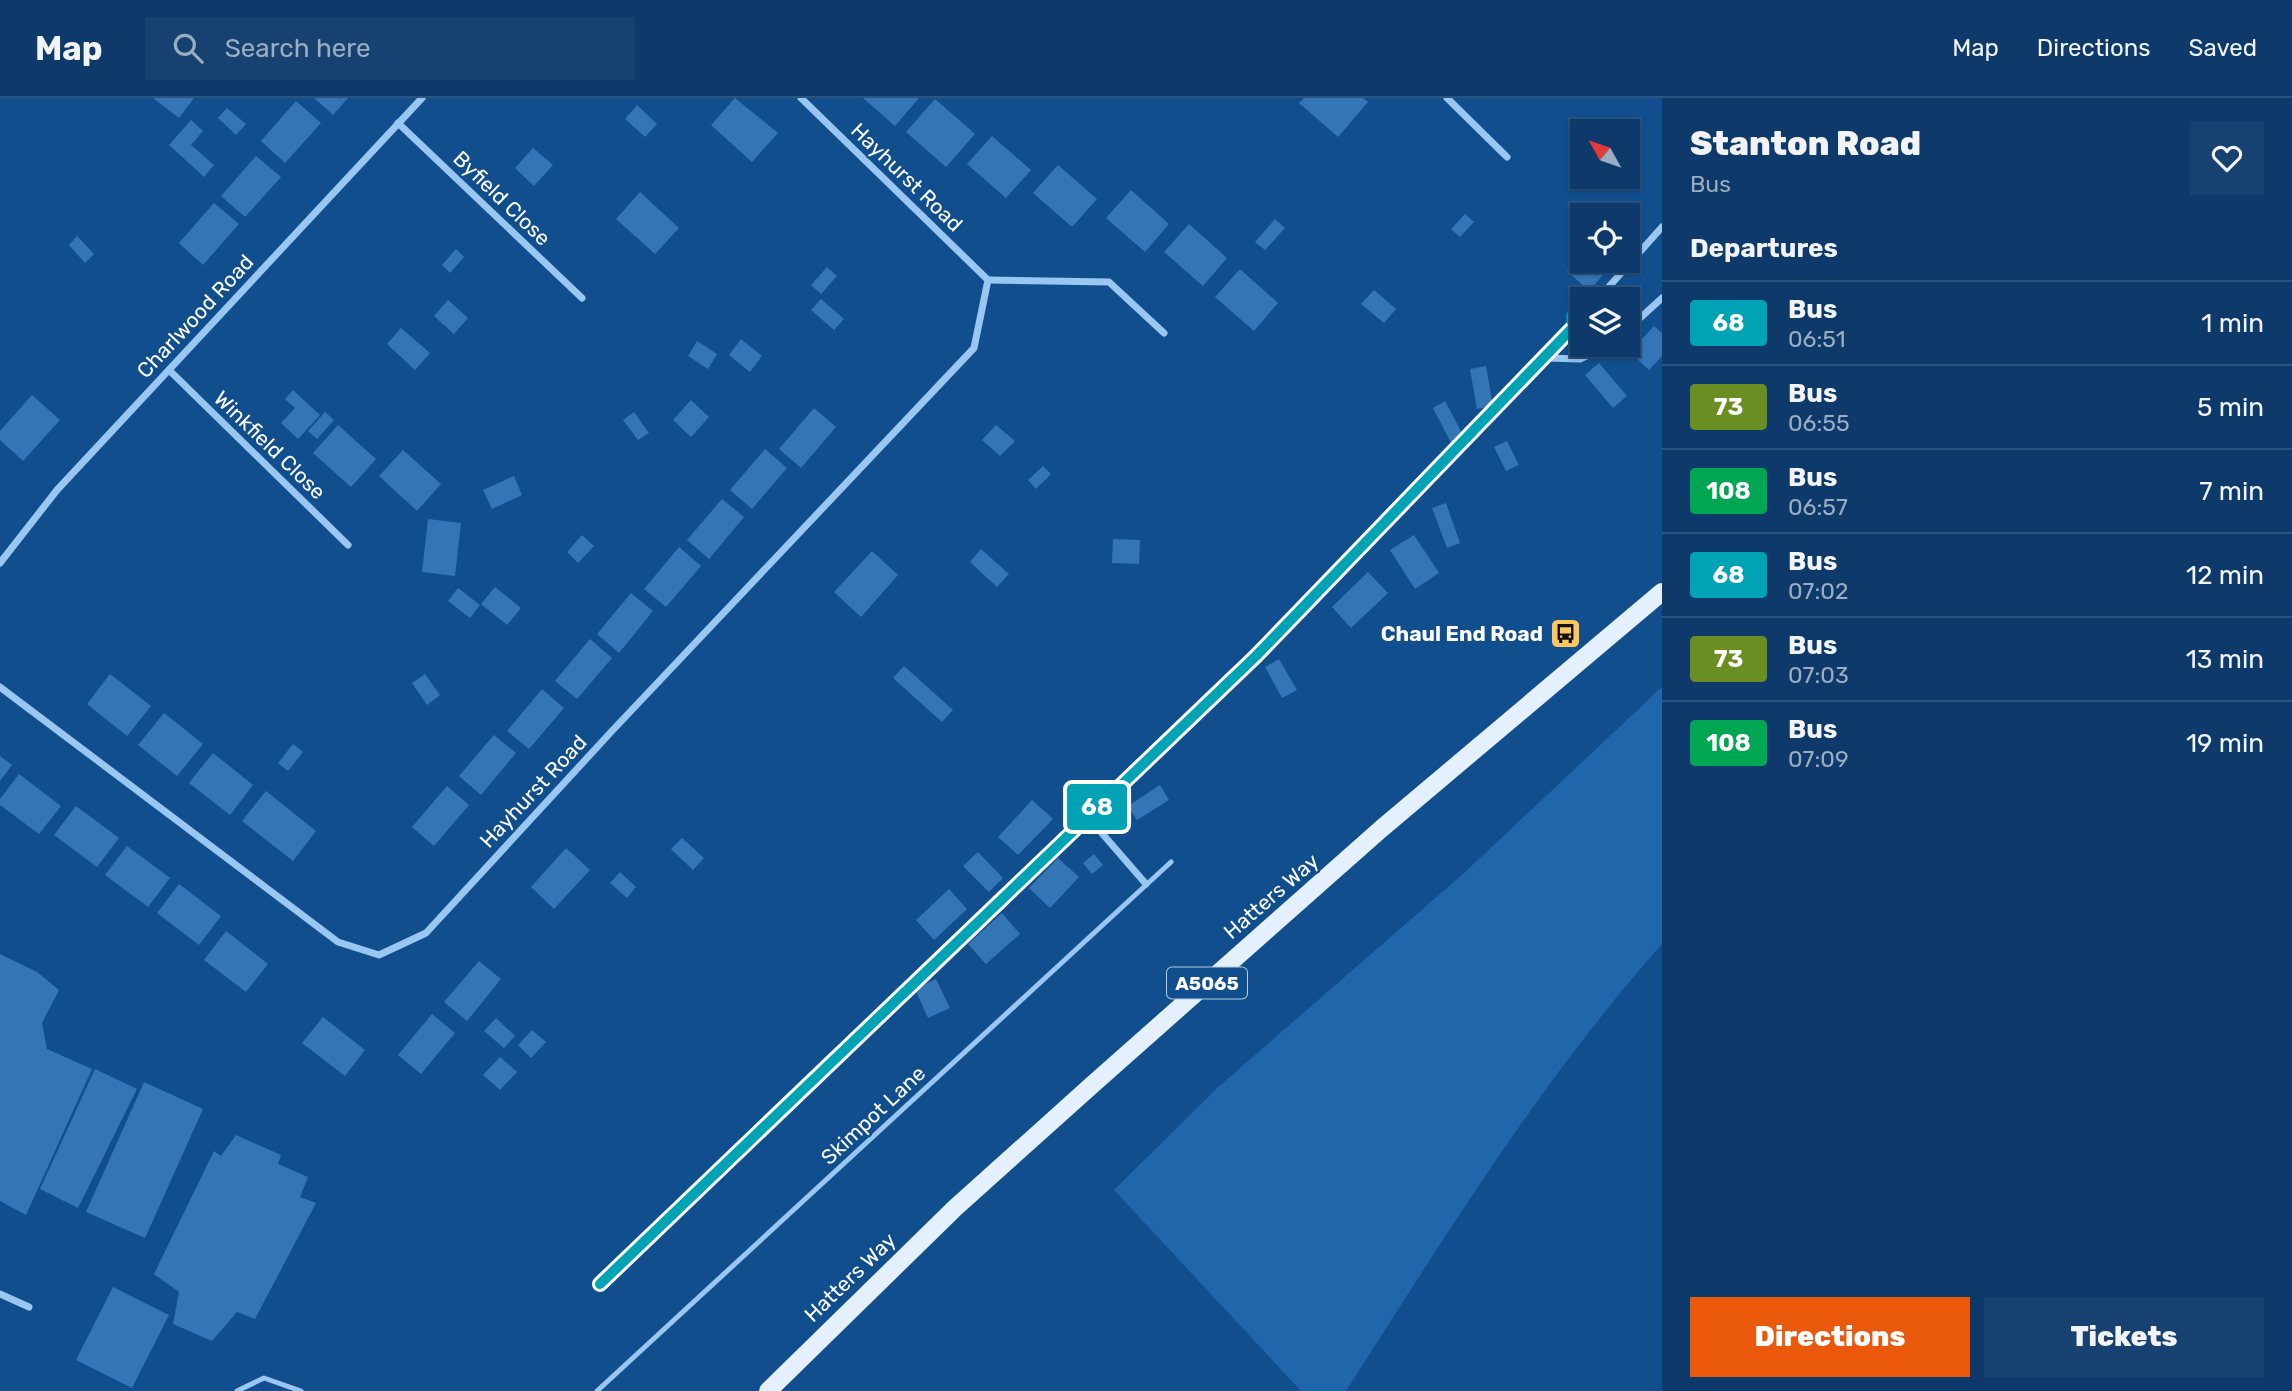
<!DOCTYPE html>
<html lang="en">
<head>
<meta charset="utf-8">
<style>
	:root { --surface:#0d3a6a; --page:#164170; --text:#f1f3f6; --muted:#9aadc1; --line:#2d547e; --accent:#ea580c }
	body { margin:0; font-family:Rubik,sans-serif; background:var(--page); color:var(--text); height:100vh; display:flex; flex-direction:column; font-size:26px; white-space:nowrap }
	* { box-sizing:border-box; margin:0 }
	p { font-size:23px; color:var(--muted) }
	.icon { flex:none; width:38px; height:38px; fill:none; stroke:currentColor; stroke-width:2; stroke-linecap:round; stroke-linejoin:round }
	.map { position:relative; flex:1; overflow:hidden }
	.side { display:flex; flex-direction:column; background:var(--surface); width:630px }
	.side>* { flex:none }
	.badge { padding:0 14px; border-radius:5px; font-size:24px; line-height:46px }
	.needle { width:46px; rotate:310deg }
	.fabs { position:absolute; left:1570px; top:21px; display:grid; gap:14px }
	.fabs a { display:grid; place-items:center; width:70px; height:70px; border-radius:0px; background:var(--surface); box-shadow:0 2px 5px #0004,0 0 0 2px var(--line); font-size:35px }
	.map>.badge { position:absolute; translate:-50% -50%; box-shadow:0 0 0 4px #fff }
	h2 { padding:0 28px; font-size:26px; line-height:63px }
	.round { display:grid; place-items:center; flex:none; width:74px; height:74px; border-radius:0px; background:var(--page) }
	.summary { display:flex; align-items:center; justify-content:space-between; height:119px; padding:0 28px }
	h1 { font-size:33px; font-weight:800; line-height:52px }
	.primary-button { display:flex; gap:14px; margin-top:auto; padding:14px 28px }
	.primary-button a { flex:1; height:80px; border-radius:0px; background:var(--accent); color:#fff; font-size:28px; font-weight:800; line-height:80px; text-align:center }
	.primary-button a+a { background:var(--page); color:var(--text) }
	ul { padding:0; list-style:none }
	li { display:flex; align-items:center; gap:21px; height:84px; padding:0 28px; border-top:2px solid var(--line) }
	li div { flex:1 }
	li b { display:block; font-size:26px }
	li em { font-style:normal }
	li .badge { min-width:77px; font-weight:700; text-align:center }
	header { display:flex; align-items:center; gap:42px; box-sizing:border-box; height:98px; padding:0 35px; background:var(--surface); border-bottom:2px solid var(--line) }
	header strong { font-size:33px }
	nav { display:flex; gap:38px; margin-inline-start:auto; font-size:24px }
	.search { width:490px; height:63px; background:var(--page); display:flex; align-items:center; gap:18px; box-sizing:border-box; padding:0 24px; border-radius:0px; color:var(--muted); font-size:26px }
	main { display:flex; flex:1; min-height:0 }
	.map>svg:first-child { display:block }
	.green { fill:#1f66ab }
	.building { fill:#3475b5 }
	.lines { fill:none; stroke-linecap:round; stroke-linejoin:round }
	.service { stroke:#9ac6f2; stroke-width:5 }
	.minor { stroke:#9ac6f2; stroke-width:7 }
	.primary { stroke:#e5f0ff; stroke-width:18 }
	.line-casing { stroke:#fff; stroke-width:16 }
	.line { stroke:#00a3b4; stroke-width:10 }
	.stop-dot { fill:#fff; stroke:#00a3b4; stroke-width:3.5 }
	.labels { text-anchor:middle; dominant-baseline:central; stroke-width:5; stroke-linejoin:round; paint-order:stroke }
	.shield { fill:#114e8e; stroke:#b8cadd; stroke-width:2 }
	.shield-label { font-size:19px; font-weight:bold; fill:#fff }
	.street-label { font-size:21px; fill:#fff; stroke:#114e8e }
	.poi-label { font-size:21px; font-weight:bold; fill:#fff; stroke:#114e8e; text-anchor:end }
</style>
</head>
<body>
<header>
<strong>Map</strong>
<div class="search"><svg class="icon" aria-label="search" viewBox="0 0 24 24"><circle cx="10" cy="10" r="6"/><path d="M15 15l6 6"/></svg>Search here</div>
<nav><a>Map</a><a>Directions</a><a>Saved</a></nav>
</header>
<main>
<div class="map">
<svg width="1662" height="1293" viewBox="0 0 1662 1293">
	<rect width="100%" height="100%" fill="#114e8e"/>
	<!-- green -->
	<path class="green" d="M 1662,589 L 1662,846 C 1541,982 1444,1140 1346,1293 L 1301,1293 L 1114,1092 L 1216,991 L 1464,775 Z"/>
	<!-- building -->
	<g class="building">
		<polygon points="153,0 194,0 179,20"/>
		<polygon points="314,0 348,0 333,17"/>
		<polygon points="735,0 778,35 752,64 711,27"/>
		<polygon points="863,0 919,0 895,28"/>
		<polygon points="1304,0 1363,0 1368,4 1338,39 1299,5"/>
		<polygon points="935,1 975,36 946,69 906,34"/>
		<polygon points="296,3 321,25 285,65 261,43"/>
		<polygon points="637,7 657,26 645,39 625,21"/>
		<polygon points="227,10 246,26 236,37 218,20"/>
		<polygon points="191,22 203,33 191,47 214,67 204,79 169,47"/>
		<polygon points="992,38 1031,72 1006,100 967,66"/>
		<polygon points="533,50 553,67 534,88 515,70"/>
		<polygon points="256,58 281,79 245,119 221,98"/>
		<polygon points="1058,67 1097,101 1072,129 1033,95"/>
		<polygon points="1131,92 1169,126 1145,154 1106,120"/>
		<polygon points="640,94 679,130 655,156 616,121"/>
		<polygon points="214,105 239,126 203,167 179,145"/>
		<polygon points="1465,116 1474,124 1460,139 1451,131"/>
		<polygon points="1275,121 1285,130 1265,152 1255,144"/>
		<polygon points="1189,126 1227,160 1203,188 1164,154"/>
		<polygon points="77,138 94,156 85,165 69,147"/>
		<polygon points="456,151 464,159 450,175 442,167"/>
		<polygon points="1582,156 1582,163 1615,163 1589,193 1567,173"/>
		<polygon points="827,169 837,178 821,196 811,187"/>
		<polygon points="1240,171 1278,205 1254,233 1215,199"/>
		<polygon points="1374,192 1396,211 1384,225 1361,206"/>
		<polygon points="821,201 844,221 834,232 811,212"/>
		<polygon points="448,202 468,220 454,236 434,218"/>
		<polygon points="1654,228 1662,235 1662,258 1649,272 1630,254"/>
		<polygon points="401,230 430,255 415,272 387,246"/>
		<polygon points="741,241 762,258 750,274 729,257"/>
		<polygon points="697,243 717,256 708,271 688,258"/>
		<polygon points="1599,265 1627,298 1613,310 1585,277"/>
		<polygon points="1486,268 1493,308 1477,311 1470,271"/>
		<polygon points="293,292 320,317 298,341 281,325 295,310 285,301"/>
		<polygon points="32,297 60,322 23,363 0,342 0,333"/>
		<polygon points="691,302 709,319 691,339 673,322"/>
		<polygon points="1445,303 1464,339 1451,345 1433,310"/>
		<polygon points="814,310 836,329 801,370 779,351"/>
		<polygon points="325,314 334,322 317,341 308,333"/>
		<polygon points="634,314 649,335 638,342 623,322"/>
		<polygon points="338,327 376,361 351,389 313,355"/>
		<polygon points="996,327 1015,343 1000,358 982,342"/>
		<polygon points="1507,343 1519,367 1506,373 1494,349"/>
		<polygon points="765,351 787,370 752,411 730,392"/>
		<polygon points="403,352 441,386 417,413 379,378"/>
		<polygon points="1043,368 1051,376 1036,391 1028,382"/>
		<polygon points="514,378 522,397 492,411 483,392"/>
		<polygon points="722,401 744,419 709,461 687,442"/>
		<polygon points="1446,405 1460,445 1447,450 1432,410"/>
		<polygon points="428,421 461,425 455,478 422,474"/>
		<polygon points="582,437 594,448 578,465 567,454"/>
		<polygon points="1414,437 1439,475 1415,491 1390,452"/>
		<polygon points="1113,441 1140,442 1139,466 1112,465"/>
		<polygon points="679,449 701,468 666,509 644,491"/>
		<polygon points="981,451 1009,476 997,489 970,464"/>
		<polygon points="872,453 898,477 861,519 834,494"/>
		<polygon points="1368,474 1388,495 1351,530 1332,509"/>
		<polygon points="495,489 521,510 507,527 481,506"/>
		<polygon points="458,490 480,507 470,520 448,503"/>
		<polygon points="631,495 653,513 619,555 597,536"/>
		<polygon points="590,541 612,560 577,601 555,583"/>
		<polygon points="1279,561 1297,592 1282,600 1265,569"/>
		<polygon points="904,568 953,612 942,624 893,580"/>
		<polygon points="110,576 151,608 127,638 87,606"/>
		<polygon points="425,576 440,597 427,607 412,585"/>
		<polygon points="542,591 564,610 529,651 507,633"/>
		<polygon points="164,615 203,646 177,678 138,647"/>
		<polygon points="494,637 516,655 481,697 459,678"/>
		<polygon points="293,646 303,654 288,673 278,665"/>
		<polygon points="213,655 253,687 230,717 189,685"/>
		<polygon points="0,658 12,667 0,683"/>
		<polygon points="19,676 61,708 39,736 0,707 0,701"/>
		<polygon points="1160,687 1169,702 1137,722 1128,708"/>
		<polygon points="447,688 469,707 434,748 412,729"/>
		<polygon points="266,693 316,733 293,763 242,723"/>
		<polygon points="1032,702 1053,721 1018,757 998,739"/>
		<polygon points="76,708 119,740 97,769 54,737"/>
		<polygon points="682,740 704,760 693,772 671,751"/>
		<polygon points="127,748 170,780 148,809 105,777"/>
		<polygon points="566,750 590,772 554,811 531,789"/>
		<polygon points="978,754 1003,780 989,794 963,768"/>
		<polygon points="1094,756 1103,767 1092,776 1083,765"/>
		<polygon points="1058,760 1079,779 1050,810 1029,790"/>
		<polygon points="620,774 636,789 627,800 610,785"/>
		<polygon points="179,786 221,818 199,847 157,815"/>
		<polygon points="949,791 967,811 934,842 916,822"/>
		<polygon points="1002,815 1020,836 986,866 968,846"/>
		<polygon points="226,833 268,866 246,894 204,862"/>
		<polygon points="0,856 37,874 59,892 42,925 47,951 92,971 26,1117 0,1103"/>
		<polygon points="479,863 501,881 467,923 444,904"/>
		<polygon points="936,881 950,910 928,920 915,891"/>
		<polygon points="432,916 455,935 421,976 398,957"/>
		<polygon points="323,919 365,952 345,978 302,945"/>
		<polygon points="496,920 515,938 504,950 484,933"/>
		<polygon points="532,932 546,944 531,960 518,947"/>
		<polygon points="500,959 517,974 500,992 483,977"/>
		<polygon points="95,971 137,991 78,1110 40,1091"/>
		<polygon points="144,984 203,1011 145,1140 86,1114"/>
		<polygon points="236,1037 281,1057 278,1066 308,1079 300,1099 316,1105 255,1221 237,1214 212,1243 173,1226 179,1194 154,1176 214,1053 221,1058"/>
		<polygon points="113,1189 169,1217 132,1290 76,1262"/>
	</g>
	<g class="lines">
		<!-- service -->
		<g class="service">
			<polyline points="237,1293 264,1280 301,1293"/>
			<polyline points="597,1293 1171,764"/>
		</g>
		<!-- minor -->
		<g class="minor">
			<polyline points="1447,0 1507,59"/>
			<polyline points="398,25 582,200"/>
			<polyline points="988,182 1109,184 1164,235"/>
			<polyline points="1598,201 1662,129"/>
			<polyline points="1628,231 1662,200"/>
			<polyline points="1546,260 1580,261 1609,247"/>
			<polyline points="169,272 348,447"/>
			<polyline points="0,465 57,392 422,0"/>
			<polyline points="0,589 338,844 379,857 426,835 611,634 974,250 988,182 801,0"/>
			<polyline points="1087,718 1146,786"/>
			<polyline points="600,1186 1256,558 1582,220"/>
			<polyline points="0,1196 29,1209"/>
		</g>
		<!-- primary -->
		<polyline class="primary" points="768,1293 955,1110 1092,987 1381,731 1662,494"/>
	</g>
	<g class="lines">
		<defs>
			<polyline id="line" points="600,1186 1256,558 1582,220"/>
		</defs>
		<!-- line casing -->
		<use href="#line" class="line-casing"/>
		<!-- line -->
		<use href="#line" class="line"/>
	</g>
	<!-- icons -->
	<defs>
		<symbol id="bus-square" viewBox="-11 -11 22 22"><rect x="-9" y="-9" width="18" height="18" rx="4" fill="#ffc75b" stroke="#114e8e"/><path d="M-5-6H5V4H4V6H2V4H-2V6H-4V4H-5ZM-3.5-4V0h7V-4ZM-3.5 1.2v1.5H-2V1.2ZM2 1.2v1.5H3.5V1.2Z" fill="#111"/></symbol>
	</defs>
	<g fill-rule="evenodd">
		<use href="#bus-square" x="1548" y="518" width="35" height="35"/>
	</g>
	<!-- markers -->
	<circle class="stop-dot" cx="1582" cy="220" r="14"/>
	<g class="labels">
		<!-- shield labels -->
		<rect class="shield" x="1167" y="869.5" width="80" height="31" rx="5"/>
		<g class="shield-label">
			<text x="1207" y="885">A5065</text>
		</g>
		<!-- street labels -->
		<g class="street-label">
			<text transform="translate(907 79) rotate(44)">Hayhurst Road</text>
			<text transform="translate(502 100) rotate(44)">Byfield Close</text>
			<text transform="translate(195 218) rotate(-47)">Charlwood Road</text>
			<text transform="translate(270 347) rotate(44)">Winkfield Close</text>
			<text transform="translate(533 693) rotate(-47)">Hayhurst Road</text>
			<text transform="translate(1271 798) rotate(-41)">Hatters Way</text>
			<text transform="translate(873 1017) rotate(-43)">Skimpot Lane</text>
			<text transform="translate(850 1179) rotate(-44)">Hatters Way</text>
		</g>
		<!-- poi labels -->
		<g class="poi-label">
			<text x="1543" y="535">Chaul End Road</text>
		</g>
	</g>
</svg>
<div class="fabs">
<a><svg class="needle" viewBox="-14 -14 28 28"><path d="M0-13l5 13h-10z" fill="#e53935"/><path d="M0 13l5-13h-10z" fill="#9aadc1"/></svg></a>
<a><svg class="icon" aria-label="locate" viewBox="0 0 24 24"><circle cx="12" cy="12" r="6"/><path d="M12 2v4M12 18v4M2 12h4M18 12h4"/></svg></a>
<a><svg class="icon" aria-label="layers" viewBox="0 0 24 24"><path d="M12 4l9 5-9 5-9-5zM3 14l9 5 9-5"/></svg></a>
</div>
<b class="badge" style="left:1097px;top:709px;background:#00a3b4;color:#fff">68</b>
</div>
<section class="side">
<div class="summary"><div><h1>Stanton Road</h1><p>Bus</p></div><a class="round"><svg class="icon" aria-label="heart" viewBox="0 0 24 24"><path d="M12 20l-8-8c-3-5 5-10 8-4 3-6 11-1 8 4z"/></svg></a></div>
<h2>Departures</h2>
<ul>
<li><span class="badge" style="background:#00a3b4;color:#fff">68</span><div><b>Bus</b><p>06:51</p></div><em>1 min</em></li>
<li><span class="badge" style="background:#6b8e23;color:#fff">73</span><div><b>Bus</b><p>06:55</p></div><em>5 min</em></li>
<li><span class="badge" style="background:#00a651;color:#fff">108</span><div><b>Bus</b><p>06:57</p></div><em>7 min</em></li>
<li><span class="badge" style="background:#00a3b4;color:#fff">68</span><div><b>Bus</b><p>07:02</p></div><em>12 min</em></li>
<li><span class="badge" style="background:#6b8e23;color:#fff">73</span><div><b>Bus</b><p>07:03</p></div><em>13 min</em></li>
<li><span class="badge" style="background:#00a651;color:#fff">108</span><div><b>Bus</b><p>07:09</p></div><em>19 min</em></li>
</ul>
<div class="primary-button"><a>Directions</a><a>Tickets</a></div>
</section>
</main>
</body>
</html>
